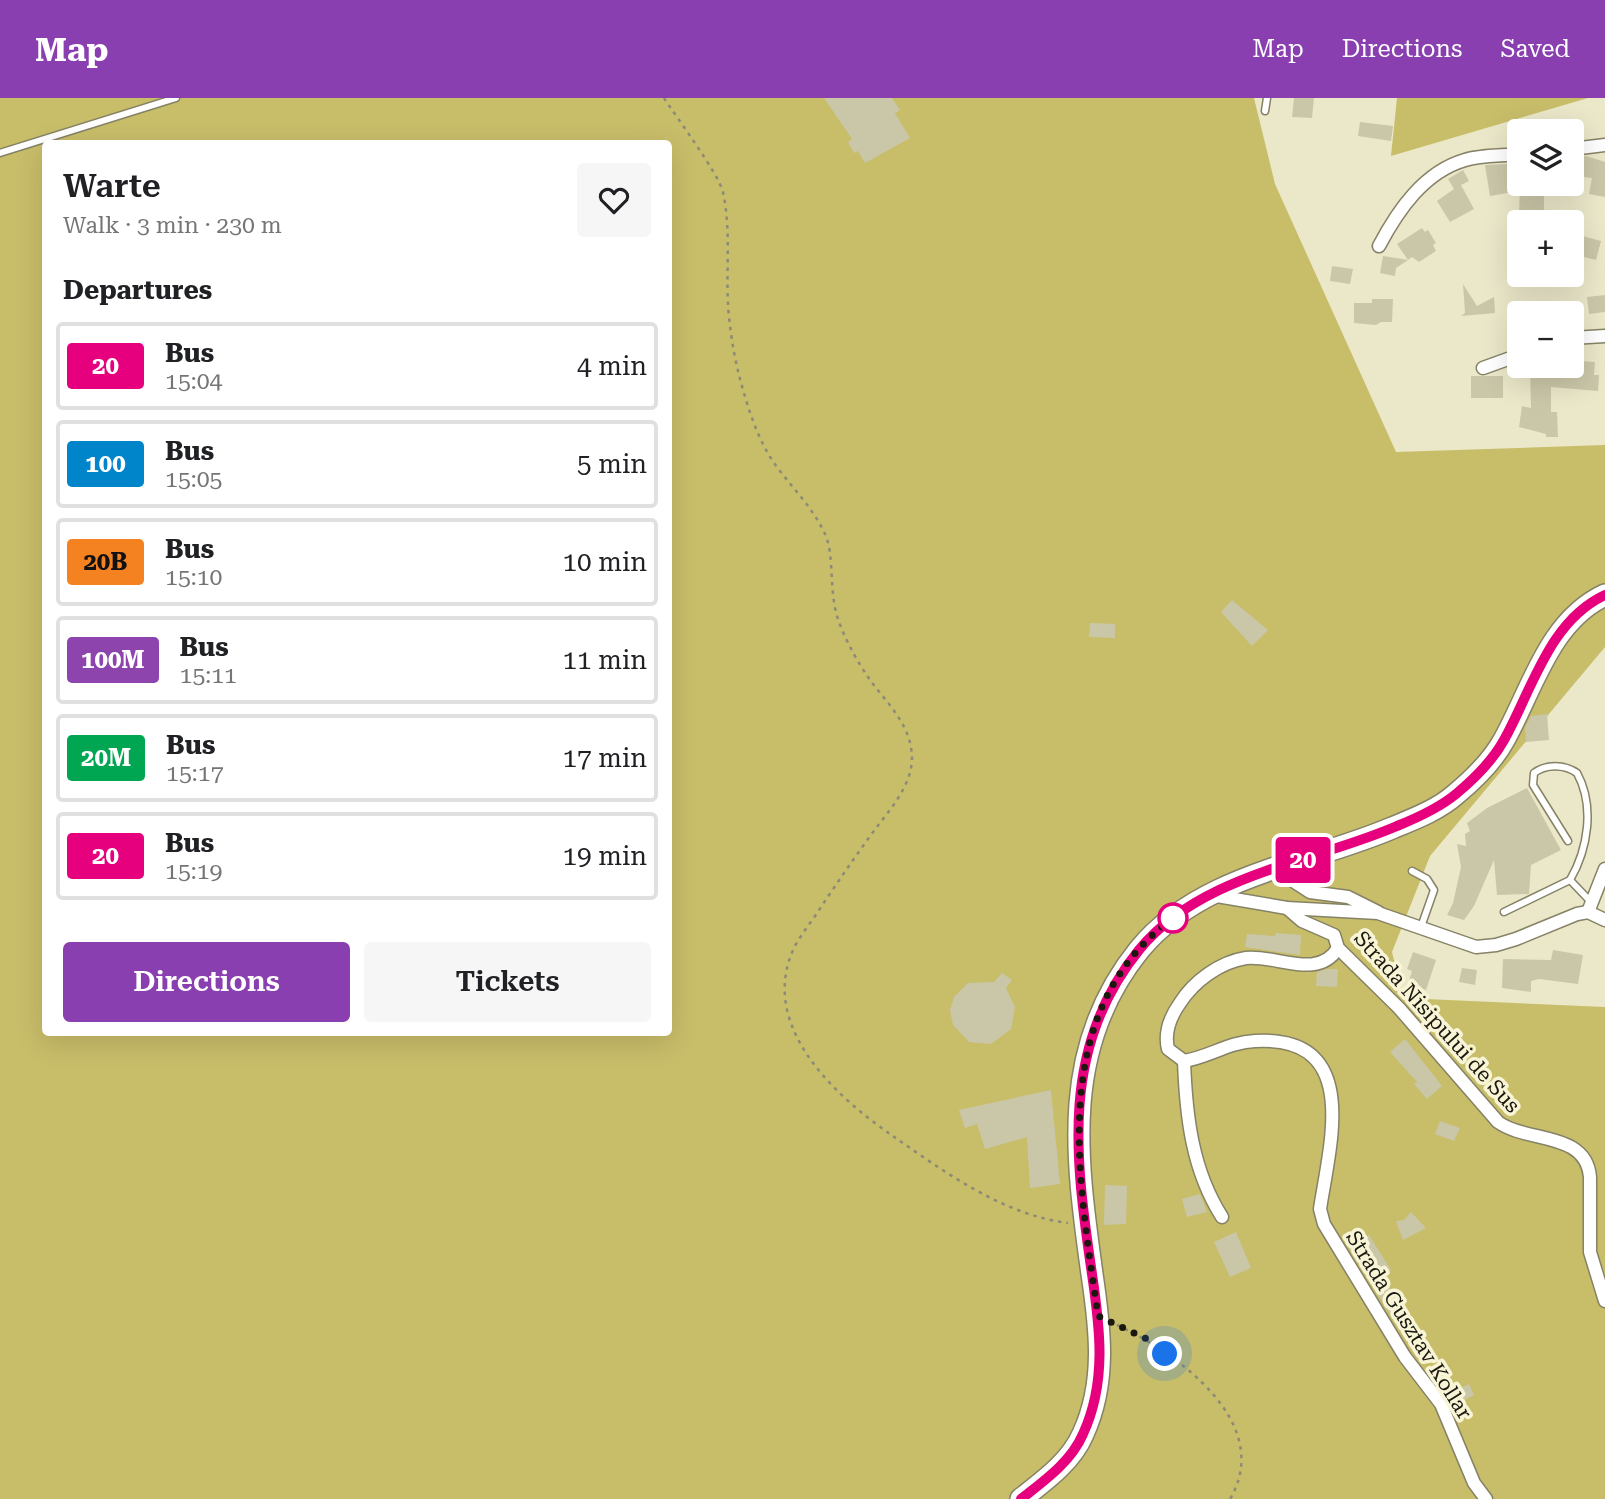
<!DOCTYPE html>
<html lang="en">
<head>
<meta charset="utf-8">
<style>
	:root { --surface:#fff; --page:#f6f6f6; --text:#202124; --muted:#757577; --line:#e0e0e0; --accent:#8a3fb1 }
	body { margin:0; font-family:"Roboto Serif",serif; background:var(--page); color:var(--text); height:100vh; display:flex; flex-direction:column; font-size:26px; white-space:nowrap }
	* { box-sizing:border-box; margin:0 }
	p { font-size:23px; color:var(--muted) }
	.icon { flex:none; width:38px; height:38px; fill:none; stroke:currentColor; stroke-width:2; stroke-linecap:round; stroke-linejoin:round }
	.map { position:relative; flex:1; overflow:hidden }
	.details { position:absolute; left:42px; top:42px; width:630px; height:896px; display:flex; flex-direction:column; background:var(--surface); border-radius:7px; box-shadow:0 7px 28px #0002 }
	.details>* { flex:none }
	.badge { padding:0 14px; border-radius:5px; font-size:24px; line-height:46px }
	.tools { position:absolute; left:1507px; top:21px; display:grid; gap:14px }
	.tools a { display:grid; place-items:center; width:77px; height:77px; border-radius:7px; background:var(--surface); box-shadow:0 7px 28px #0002; font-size:35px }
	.you { position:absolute; width:35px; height:35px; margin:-18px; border:5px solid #fff; border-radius:50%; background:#1a73e8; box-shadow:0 0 0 10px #1a73e833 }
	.map>.badge { position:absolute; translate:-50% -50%; box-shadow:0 0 0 4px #fff }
	h2 { padding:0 21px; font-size:26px; line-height:63px }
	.round { display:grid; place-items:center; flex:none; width:74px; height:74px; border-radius:7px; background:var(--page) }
	.summary { display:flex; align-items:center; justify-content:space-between; height:119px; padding:0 21px }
	h1 { font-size:33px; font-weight:600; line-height:52px }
	.cta { display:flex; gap:14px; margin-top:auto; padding:14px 21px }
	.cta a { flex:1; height:80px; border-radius:7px; background:var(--accent); color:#fff; font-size:28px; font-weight:600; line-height:80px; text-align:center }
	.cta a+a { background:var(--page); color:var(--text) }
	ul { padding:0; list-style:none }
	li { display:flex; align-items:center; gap:21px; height:88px; margin:0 14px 10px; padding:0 7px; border:4px solid var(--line); border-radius:7px }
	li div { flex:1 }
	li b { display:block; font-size:26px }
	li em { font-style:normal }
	li .badge { min-width:77px; font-weight:700; text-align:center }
	header { display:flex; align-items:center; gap:42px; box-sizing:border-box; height:98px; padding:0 35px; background:var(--accent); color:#fff }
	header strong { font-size:33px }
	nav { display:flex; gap:38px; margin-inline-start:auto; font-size:24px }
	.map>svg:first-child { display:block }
	.green { fill:#c8bd69; fill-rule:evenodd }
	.building { fill:#cac7a9 }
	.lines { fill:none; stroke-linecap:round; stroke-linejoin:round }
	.service-casing { stroke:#858266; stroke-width:9 }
	.minor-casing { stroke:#858266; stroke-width:15 }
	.primary-casing { stroke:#858266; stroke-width:24 }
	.path { stroke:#8d8a75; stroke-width:2.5; stroke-dasharray:3.5 5; stroke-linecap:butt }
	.service { stroke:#fff; stroke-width:6 }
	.minor { stroke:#fff; stroke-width:12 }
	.primary { stroke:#fff; stroke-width:21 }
	.line-casing { stroke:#fff; stroke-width:16 }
	.line { stroke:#e6007e; stroke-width:10 }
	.walk { stroke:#1b190f; stroke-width:7; stroke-dasharray:0 12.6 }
	.stop-dot { fill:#fff; stroke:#e6007e; stroke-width:3.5 }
	.labels { text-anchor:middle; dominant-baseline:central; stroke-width:7; stroke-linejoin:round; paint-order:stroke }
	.street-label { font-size:21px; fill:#1b190f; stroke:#f8f4d6 }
</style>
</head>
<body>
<header>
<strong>Map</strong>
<nav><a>Map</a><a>Directions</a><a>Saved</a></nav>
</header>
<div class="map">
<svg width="1605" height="1401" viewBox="0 0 1605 1401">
	<rect width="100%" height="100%" fill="#ebe7c9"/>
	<!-- green -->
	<g class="green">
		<path d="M 0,0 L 1254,0 L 1275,86 L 1396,354 L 1605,347 L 1605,549 L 1430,758 L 1392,854 L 1403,900 L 1605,909 L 1605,1401 L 0,1401 ZM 46,46 L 668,46 L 668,934 L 46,934 Z"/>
		<polygon points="1397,0 1588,0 1391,58"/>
	</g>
	<!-- building -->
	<g class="building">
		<polygon points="824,0 892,0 900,12 895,15 910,40 865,65 858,53 854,55 848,44 852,41"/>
		<polygon points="1294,0 1314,0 1312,20 1292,19"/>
		<polygon points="1360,24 1393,28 1391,43 1358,38"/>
		<polygon points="1586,58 1605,64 1605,99 1589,96 1592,80 1576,78 1577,71 1572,71 1572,60"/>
		<polygon points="1508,66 1513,94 1490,98 1485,67"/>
		<polygon points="1463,72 1469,83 1461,87 1474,111 1450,124 1437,103 1454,91 1448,81"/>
		<polygon points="1533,87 1544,87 1544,116 1519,115 1520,91 1533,91"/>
		<polygon points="1422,130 1425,134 1428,132 1436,145 1433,147 1436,153 1419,164 1412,159 1408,162 1397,146"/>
		<polygon points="1575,136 1601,143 1596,162 1572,156"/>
		<polygon points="1383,158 1408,162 1396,170 1395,178 1380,175"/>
		<polygon points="1332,168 1353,171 1350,186 1330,183"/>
		<polygon points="1463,186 1477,208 1494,199 1495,215 1461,218 1465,215"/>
		<polygon points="1605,197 1605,214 1589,216 1587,199"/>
		<polygon points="1372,201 1393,201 1392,224 1381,224 1376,227 1354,225 1354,205 1372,205"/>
		<polygon points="1581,263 1595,264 1594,277 1599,277 1598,293 1551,289 1551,314 1557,314 1558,339 1546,339 1546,336 1519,329 1522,308 1531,310 1530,268 1572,268 1572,265"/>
		<rect x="1471" y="278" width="32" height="22"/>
		<polygon points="1232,502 1268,532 1252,548 1221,514"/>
		<polygon points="1090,525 1115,526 1115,540 1089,539"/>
		<polygon points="1547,616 1549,642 1526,644 1525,630 1531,618"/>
		<polygon points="1527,690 1561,752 1531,767 1529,796 1497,797 1494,762 1474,808 1464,822 1447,817 1453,805 1461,769 1457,746 1466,748 1465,736 1470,733 1467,725 1487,710"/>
		<polygon points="1276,835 1301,837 1300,857 1245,849 1247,836 1275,838"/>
		<polygon points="1553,852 1583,857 1578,886 1539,881 1531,883 1531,894 1502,890 1503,861 1551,862"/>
		<polygon points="1413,854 1436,862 1426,892 1408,886 1412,873 1407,871"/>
		<polygon points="1462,870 1477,872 1475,887 1459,884"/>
		<polygon points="1327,871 1338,871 1337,889 1316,888 1317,874"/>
		<polygon points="1002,875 1012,882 1006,890 1015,909 1011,931 991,946 969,944 953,927 950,912 954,899 968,885 994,884"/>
		<polygon points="1405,941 1442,988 1427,1001 1414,986 1417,984 1390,954"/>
		<polygon points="1051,992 1060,1086 1030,1090 1027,1039 985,1051 977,1026 965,1030 959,1012"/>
		<polygon points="1440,1023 1460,1030 1454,1043 1435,1036"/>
		<polygon points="1105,1087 1127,1088 1126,1126 1104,1127"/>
		<polygon points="1200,1096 1207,1114 1187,1119 1182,1101"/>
		<polygon points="1411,1114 1426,1130 1403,1142 1396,1123 1404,1122"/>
		<polygon points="1236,1134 1251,1170 1230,1179 1214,1144"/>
		<polygon points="1369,1137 1391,1172 1381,1178 1431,1248 1416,1258 1349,1150"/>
		<polygon points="1469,1286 1474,1297 1461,1304 1455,1293"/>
	</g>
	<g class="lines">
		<defs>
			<g id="service">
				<polyline points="1265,13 1267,0"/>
				<polyline points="0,55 176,0"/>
				<polyline points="1412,773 1427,781 1434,792 1421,829"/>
				<polyline points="1570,782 1591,804"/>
				<path d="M 1504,814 L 1570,782 C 1588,751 1595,708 1577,675 C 1564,666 1546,666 1534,675 L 1533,687 L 1568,743"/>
			</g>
			<g id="minor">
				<polyline points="1572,51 1605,47"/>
				<path d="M 1379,148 C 1398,112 1424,74 1465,62 C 1481,57 1502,58 1519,56"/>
				<polyline points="1572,240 1605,238"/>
				<polyline points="1483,270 1519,257"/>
				<polyline points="1276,772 1310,794 1348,799 1378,814"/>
				<polyline points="1211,797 1287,810 1378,815 1476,849 1496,847 1516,841 1577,816 1588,814 1605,822"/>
				<path d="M 1287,810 L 1302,823 L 1334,837 L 1338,850 L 1399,910 L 1498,1024 C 1527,1045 1586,1033 1590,1079 L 1590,1154 L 1605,1203"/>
				<polyline points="1588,814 1605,771"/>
				<path d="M 1338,850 C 1318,883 1275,856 1246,860 C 1220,864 1194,883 1180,905 C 1170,919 1164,934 1168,951 L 1184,963 C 1209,959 1229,944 1255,943 C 1362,937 1330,1045 1320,1111 L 1324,1126 L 1405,1259 L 1441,1306 L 1474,1385 L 1486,1401"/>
				<path d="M 1184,963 C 1186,1018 1192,1072 1222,1119"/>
			</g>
			<path id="primary" d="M 1021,1401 C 1044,1383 1071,1364 1083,1336 C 1107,1284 1100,1230 1092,1176 C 1076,1060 1060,950 1139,852 C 1200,777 1308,766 1392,730 C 1414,721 1438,712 1456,696 C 1474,681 1492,664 1504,642 C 1532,592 1549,523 1605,497"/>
		</defs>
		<!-- service casing -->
		<use href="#service" class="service-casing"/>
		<!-- minor casing -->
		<use href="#minor" class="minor-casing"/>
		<!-- primary casing -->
		<use href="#primary" class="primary-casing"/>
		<!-- path -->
		<g class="path">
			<path d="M 664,0 C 677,20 718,75 723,94 C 731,131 726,168 728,205 C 729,226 733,252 738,273 C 746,304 757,343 777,369 C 794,392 813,410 825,436 C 835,457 828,495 839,524 C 846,543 857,563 868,579 C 883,601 907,622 911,650 C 917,680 894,707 876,730 C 857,756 839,782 821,809 C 813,822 801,836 794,850 C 758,927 834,997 890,1036 C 943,1073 1003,1117 1068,1125"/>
			<path d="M 1117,1227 C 1177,1255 1275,1325 1230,1401"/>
		</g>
		<!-- service -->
		<use href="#service" class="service"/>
		<!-- minor -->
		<use href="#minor" class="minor"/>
		<!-- primary -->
		<use href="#primary" class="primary"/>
	</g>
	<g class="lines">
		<defs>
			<path id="line" d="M 1021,1401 C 1044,1383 1071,1364 1083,1336 C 1107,1284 1100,1230 1092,1176 C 1075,1060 1060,949 1139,852 C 1201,776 1312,765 1397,728 C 1417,720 1439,710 1456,696 C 1474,681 1492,664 1504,642 C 1532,592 1549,523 1605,497"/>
		</defs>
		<!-- line casing -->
		<use href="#line" class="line-casing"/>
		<!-- line -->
		<use href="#line" class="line"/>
		<!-- walk -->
		<path class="walk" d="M 1165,1256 L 1147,1241 L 1098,1218 C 1079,1082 1045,915 1173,820"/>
	</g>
	<!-- markers -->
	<circle class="stop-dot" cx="1173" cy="820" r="14"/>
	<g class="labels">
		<!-- street labels -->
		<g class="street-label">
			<text transform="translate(1437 924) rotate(48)">Strada Nisipului de Sus</text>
			<text transform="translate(1409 1227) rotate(58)">Strada Gusztav Kollar</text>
		</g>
	</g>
</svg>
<div class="tools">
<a><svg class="icon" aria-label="layers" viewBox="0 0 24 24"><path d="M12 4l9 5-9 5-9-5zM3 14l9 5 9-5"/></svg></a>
<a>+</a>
<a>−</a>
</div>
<div class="you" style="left:1165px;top:1256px"></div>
<b class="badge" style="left:1303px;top:762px;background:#e6007e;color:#fff">20</b>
<section class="details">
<div class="summary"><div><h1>Warte</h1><p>Walk · 3 min · 230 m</p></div><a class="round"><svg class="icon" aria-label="heart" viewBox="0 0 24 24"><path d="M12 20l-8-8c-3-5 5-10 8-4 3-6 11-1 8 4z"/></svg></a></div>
<h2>Departures</h2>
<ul>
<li><span class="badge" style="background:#e6007e;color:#fff">20</span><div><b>Bus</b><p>15:04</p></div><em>4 min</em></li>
<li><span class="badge" style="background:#0085ca;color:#fff">100</span><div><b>Bus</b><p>15:05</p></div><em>5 min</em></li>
<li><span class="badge" style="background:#f58220;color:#111">20B</span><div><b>Bus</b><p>15:10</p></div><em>10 min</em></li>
<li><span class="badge" style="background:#8e44ad;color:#fff">100M</span><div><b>Bus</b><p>15:11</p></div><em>11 min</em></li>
<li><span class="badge" style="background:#00a651;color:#fff">20M</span><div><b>Bus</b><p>15:17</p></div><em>17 min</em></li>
<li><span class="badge" style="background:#e6007e;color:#fff">20</span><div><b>Bus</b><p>15:19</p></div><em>19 min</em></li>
</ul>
<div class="cta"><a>Directions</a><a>Tickets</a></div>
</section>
</div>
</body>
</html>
